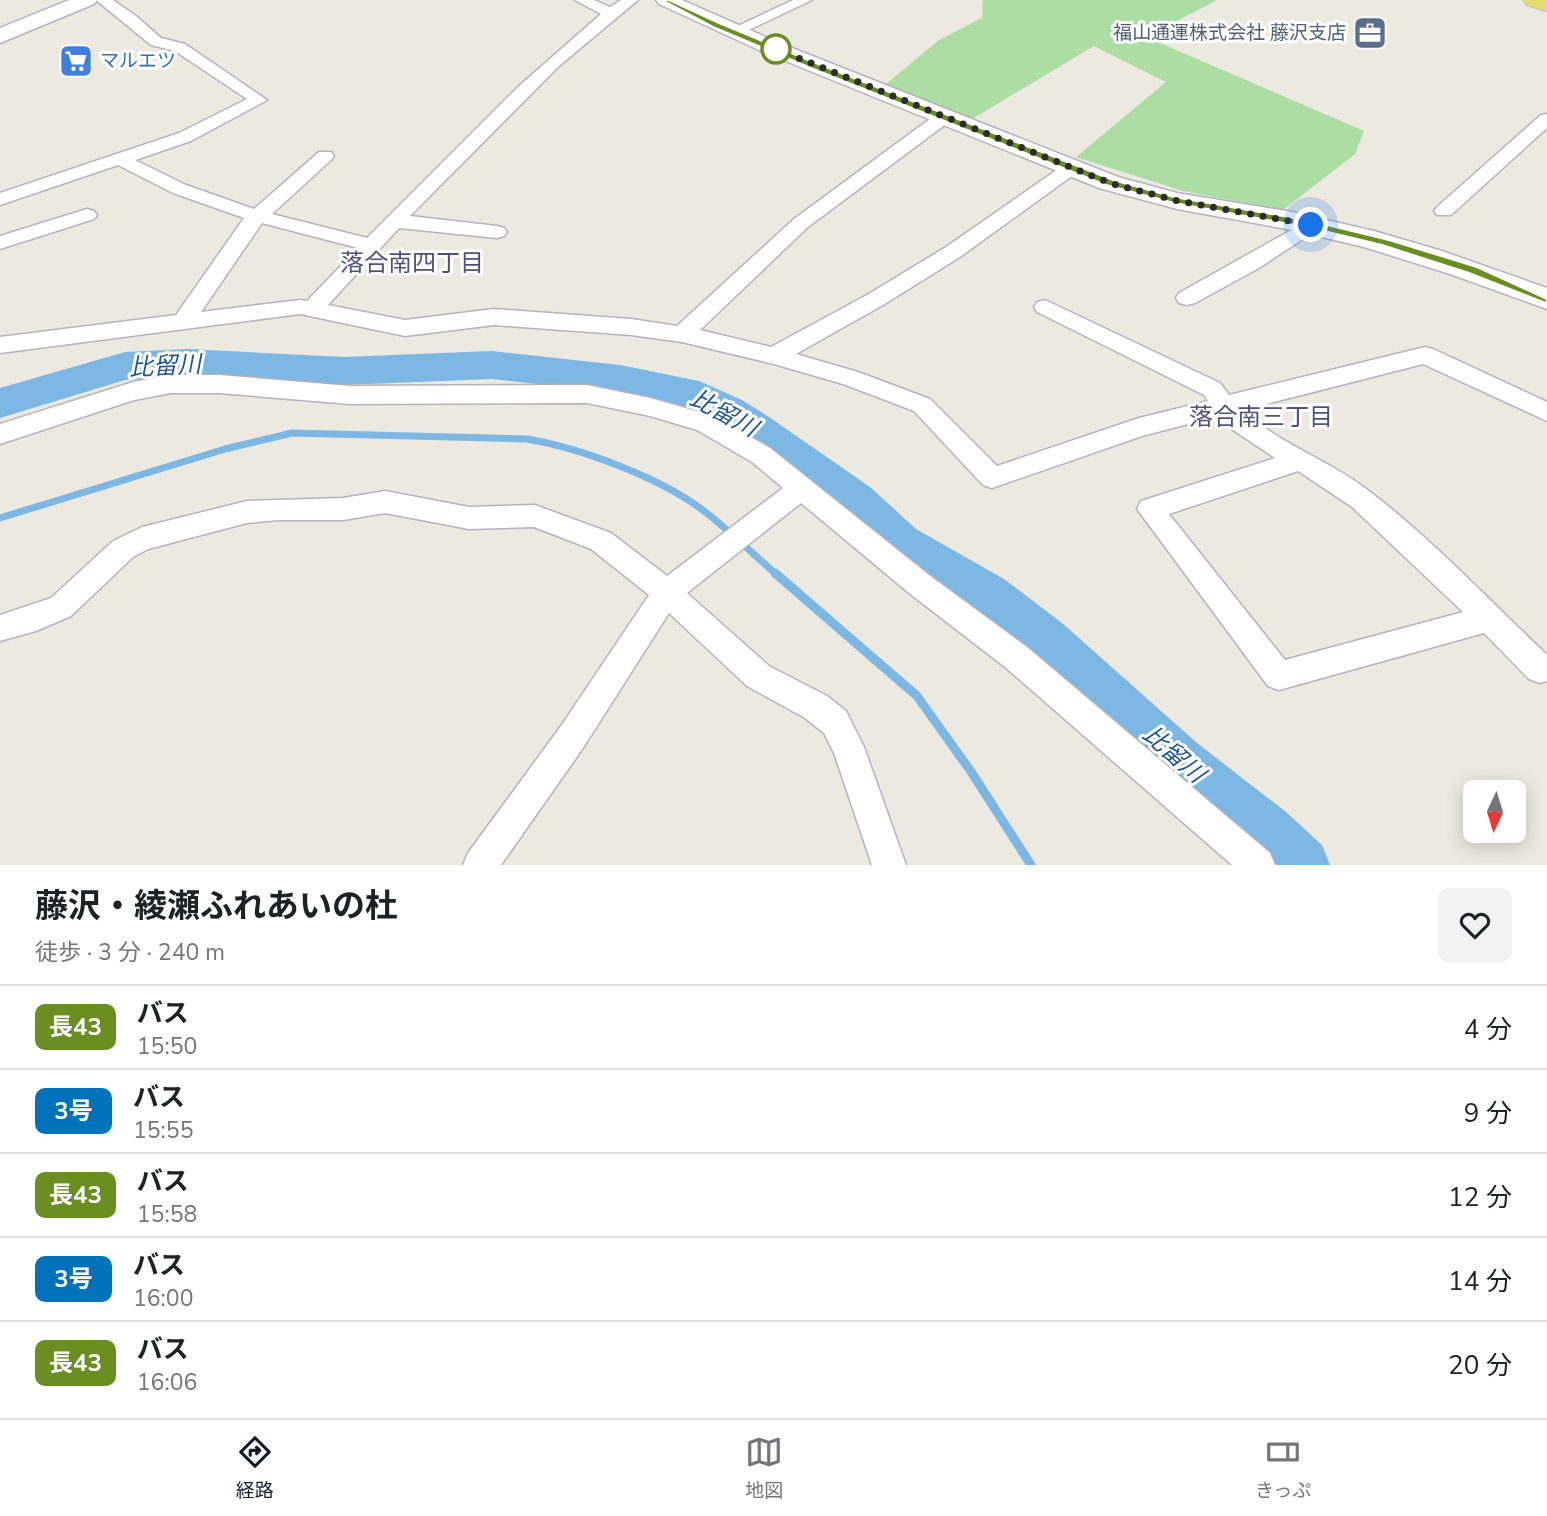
<!DOCTYPE html>
<html lang="ja">
<head>
<meta charset="utf-8">
<style>
	:root { --surface:#fff; --page:#f2f2f2; --text:#202124; --muted:#757577; --line:#e0e0e0; --accent:#111827 }
	body { margin:0; font-family:"Nunito Sans","Noto Sans JP",sans-serif; background:var(--page); color:var(--text); height:100vh; display:flex; flex-direction:column; font-size:26px; white-space:nowrap }
	* { box-sizing:border-box; margin:0 }
	p { font-size:23px; color:var(--muted) }
	.icon { flex:none; width:38px; height:38px; fill:none; stroke:currentColor; stroke-width:2; stroke-linecap:round; stroke-linejoin:round }
	.map { position:relative; height:865px; overflow:hidden }
	.drawer { display:flex; flex-direction:column; background:var(--surface); flex:1 }
	.drawer>* { flex:none }
	.badge { padding:0 14px; border-radius:10px; font-size:24px; line-height:46px }
	.needle { width:46px; rotate:184deg }
	.tools { position:absolute; left:1463px; top:780px; display:grid; gap:14px }
	.tools a { display:grid; place-items:center; width:63px; height:63px; border-radius:10px; background:var(--surface); box-shadow:0 4px 18px #0003; font-size:35px }
	.you { position:absolute; width:35px; height:35px; margin:-18px; border:5px solid #fff; border-radius:50%; background:#1a73e8; box-shadow:0 0 0 10px #1a73e833 }
	.map>.badge { position:absolute; translate:-50% -50%; box-shadow:0 0 0 4px #fff }
	.round { display:grid; place-items:center; flex:none; width:74px; height:74px; border-radius:10px; background:var(--page) }
	.overview { display:flex; align-items:center; justify-content:space-between; height:119px; padding:0 35px }
	h1 { font-size:33px; font-weight:700; line-height:52px }
	ul { padding:0; list-style:none }
	li { display:flex; align-items:center; gap:21px; height:84px; padding:0 35px; border-top:2px solid var(--line) }
	li div { flex:1 }
	li b { display:block; font-size:26px }
	li em { font-style:normal }
	li .badge { min-width:77px; font-weight:700; text-align:center }
	.dock { display:flex; justify-content:space-around; align-items:center; height:98px; border-top:2px solid var(--line); background:var(--surface); font-size:19px; color:var(--muted) }
	.dock a { display:grid; justify-items:center; gap:4px }
	.dock .current { color:var(--accent) }
	.map>svg:first-child { display:block }
	.green { fill:#acdda2 }
	.lines { fill:none; stroke-linecap:round; stroke-linejoin:round }
	.stream-far1 { stroke:#7db7e4; stroke-width:7 }
	.stream { stroke:#7db7e4; stroke-width:9 }
	.river { fill:#7db7e4; fill-rule:evenodd }
	.street-casing { stroke:#b3b3be; stroke-width:3 }
	.secondary-casing { stroke:#b3b3be; stroke-width:3 }
	.primary-casing { stroke:#c8c8c8; stroke-width:3 }
	.street { fill:#fff; fill-rule:evenodd }
	.secondary { fill:#fff; fill-rule:evenodd }
	.primary { fill:#e4dd6d; fill-rule:evenodd }
	.line { fill:#6b8e23; stroke:#fff; stroke-width:2 }
	.walk { stroke:#2c2c2c; stroke-width:7; stroke-dasharray:0 12.6 }
	.stop-dot { fill:#fff; stroke:#6b8e23; stroke-width:3.5 }
	.labels { text-anchor:middle; dominant-baseline:central; stroke-width:6; stroke-linejoin:round; paint-order:stroke }
	.far-service-label { font-size:19px; fill:#4e5e75; stroke:#fff; text-anchor:end }
	.far-shop-label { font-size:19px; fill:#366cbe; stroke:#fff; text-anchor:start }
	.neighbourhood-label { font-size:24px; fill:#505079; stroke:#fff }
	.water-label { font-size:24px; font-style:italic; fill:#1b5491; stroke:#fff }
</style>
</head>
<body>
<div class="map">
<svg width="1547" height="865" viewBox="0 0 1547 865">
	<rect width="100%" height="100%" fill="#ece9e0"/>
	<!-- green -->
	<polygon class="green" points="983,0 1217,0 1146,37 1364,131 1355,154 1283,210 1183,191 1076,157 1166,82 1094,46 972,119 885,85 939,40 982,18"/>
	<g class="lines">
		<!-- stream-far1 -->
		<path class="stream-far1" d="M 0,518 L 225,449 L 292,433 L 527,439 C 581,448 661,478 704,511 C 730,531 753,554 777,575"/>
		<!-- stream -->
		<polyline class="stream" points="775,573 917,696 972,773 1031,865"/>
		<!-- river -->
		<polygon class="river" points="188,349 344,357 491,351 620,365 699,381 742,400 769,417 870,487 916,529 1004,579 1062,623 1197,743 1286,812 1322,845 1330,865 1261,865 1159,781 1028,655 972,609 884,555 840,513 741,439 714,422 677,404 620,393 491,379 344,385 188,377 125,380 0,418 0,388 125,352"/>
		<defs>
			<g id="street">
				<path d="M 96,0 L 113,0 L 136,16 L 161,38 L 185,44 L 267,100 L 191,141 L 135,160 L 186,185 L 254,209 L 319,152 L 331,152 L 334,156 L 331,160 L 272,214 L 367,238 L 518,87 L 601,14 L 575,0 L 594,0 L 610,7 L 621,0 L 638,0 L 559,66 L 410,216 L 497,226 L 504,228 L 507,232 L 504,236 L 497,238 L 399,228 L 328,305 L 405,320 L 494,309 L 631,319 L 677,326 L 794,219 L 938,113 L 950,113 L 953,117 L 950,121 L 808,227 L 700,330 L 771,347 L 867,295 L 946,247 L 1064,165 L 1076,165 L 1079,169 L 1076,173 L 960,257 L 883,305 L 796,354 L 858,372 L 930,399 L 997,466 L 1139,418 L 1208,401 L 1204,395 L 1037,312 L 1034,307 L 1037,302 L 1045,300 L 1220,383 L 1229,395 L 1425,347 L 1433,349 L 1547,402 L 1547,421 L 1423,364 L 1243,410 C 1280,445 1330,460 1369,491 C 1433,540 1489,600 1547,655 L 1547,681 L 1540,683 L 1529,679 L 1484,633 L 1279,690 L 1268,686 L 1137,509 L 1141,501 L 1275,458 L 1233,430 L 1219,416 L 1142,436 L 992,488 L 983,485 L 914,411 L 843,384 L 774,364 L 682,342 L 631,335 L 494,325 L 405,336 L 300,314 L 0,353 L 0,337 L 176,315 L 244,218 L 173,193 L 118,165 L 0,205 L 0,193 L 179,133 L 247,99 L 175,51 L 151,45 ZM 262,223 L 358,248 L 307,301 L 300,300 L 201,312 ZM 1298,471 L 1352,507 L 1463,612 L 1285,660 L 1169,514 Z"/>
				<polygon points="793,0 812,0 738,35 733,37 725,32"/>
				<polygon points="1547,114 1547,128 1451,215 1437,215 1434,211 1437,207 1541,115"/>
				<polygon points="87,209 94,211 97,215 94,219 0,249 0,236"/>
				<polygon points="1311,219 1318,221 1321,225 1318,229 1259,268 1195,303 1187,305 1179,303 1176,298 1179,293"/>
				<polygon points="171,375 219,375 350,386 587,385 650,398 714,416 770,448 929,575 1027,647 1270,853 1275,865 1232,865 1005,667 909,593 801,503 687,593 769,666 827,696 846,711 864,747 906,865 872,865 834,753 824,733 805,718 747,686 669,613 583,748 501,865 463,865 468,853 561,726 649,595 591,549 534,527 469,529 385,513 343,520 279,520 247,523 148,549 133,557 71,616 36,631 0,641 0,615 51,598 113,541 142,527 247,501 343,498 385,491 469,507 535,505 611,533 667,576 783,488 752,462 697,430 650,416 587,403 350,404 219,393 171,393 134,400 0,444 0,424 133,382"/>
			</g>
			<g id="secondary">
				<polygon points="69,0 97,0 94,4 0,43 0,28"/>
				<polygon points="656,0 682,0 777,42 1118,177 1177,193 1292,212 1374,231 1442,251 1547,288 1547,309 1450,274 1364,247 1292,230 1177,209 1099,188 761,51 659,4"/>
			</g>
			<polygon id="primary" points="1524,0 1547,0 1547,11 1527,5"/>
		</defs>
		<!-- street casing -->
		<use href="#street" class="street-casing"/>
		<!-- secondary casing -->
		<use href="#secondary" class="secondary-casing"/>
		<!-- primary casing -->
		<use href="#primary" class="primary-casing"/>
		<!-- street -->
		<use href="#street" class="street"/>
		<!-- secondary -->
		<use href="#secondary" class="secondary"/>
		<!-- primary -->
		<use href="#primary" class="primary"/>
	</g>
	<!-- line -->
	<polygon class="line" points="662,0 669,0 719,23 818,64 1113,180 1174,197 1311,221 1389,240 1477,267 1547,299 1547,303 1543,302 1469,273 1382,245 1311,228 1174,203 1106,185 811,68 713,27"/>
	<g class="lines">
		<!-- walk -->
		<polyline class="walk" points="776,49 1110,183 1174,200 1311,225"/>
	</g>
	<!-- icons -->
	<defs>
		<symbol id="office-square" viewBox="-11 -11 22 22"><rect x="-9" y="-9" width="18" height="18" rx="4" fill="#5c6f8a" stroke="#fff"/><path d="M-6-3h4V-5.5h4V-3h4V5H-6ZM-1-4.5V-3h2v-1.5ZM-6 0V1H6V0Z" fill="#fff"/></symbol>
		<symbol id="supermarket-square" viewBox="-11 -11 22 22"><rect x="-9" y="-9" width="18" height="18" rx="4" fill="#3f7fe0" stroke="#fff"/><path d="M-6-5.5h2.5l.6 2H6L4.5 2H-2.5L-4.4-4H-6ZM-1.5 3.2a1.3 1.3 0 1 0 .1 0ZM3 3.2a1.3 1.3 0 1 0 .1 0Z" fill="#fff"/></symbol>
	</defs>
	<g fill-rule="evenodd">
		<use href="#office-square" x="1351" y="14" width="38" height="38"/>
		<use href="#supermarket-square" x="57" y="42" width="38" height="38"/>
	</g>
	<!-- markers -->
	<circle class="stop-dot" cx="776" cy="49" r="14"/>
	<g class="labels">
		<!-- far-service labels -->
		<g class="far-service-label">
			<text x="1346" y="33">福山通運株式会社 藤沢支店</text>
		</g>
		<!-- far-shop labels -->
		<g class="far-shop-label">
			<text x="100" y="61">マルエツ</text>
		</g>
		<!-- neighbourhood labels -->
		<g class="neighbourhood-label">
			<text x="412" y="263">落合南四丁目</text>
			<text x="1261" y="417">落合南三丁目</text>
		</g>
		<!-- water labels -->
		<g class="water-label">
			<text transform="translate(165 366) rotate(-3)">比留川</text>
			<text transform="translate(724 413) rotate(28)">比留川</text>
			<text transform="translate(1174 754) rotate(41)">比留川</text>
		</g>
	</g>
</svg>
<div class="tools">
<a><svg class="needle" viewBox="-14 -14 28 28"><path d="M0-13l5 13h-10z" fill="#e53935"/><path d="M0 13l5-13h-10z" fill="#757577"/></svg></a>
</div>
<div class="you" style="left:1311px;top:225px"></div>
</div>
<section class="drawer">
<div class="overview"><div><h1>藤沢・綾瀬ふれあいの杜</h1><p>徒歩 · 3 分 · 240 m</p></div><a class="round"><svg class="icon" aria-label="heart" viewBox="0 0 24 24"><path d="M12 20l-8-8c-3-5 5-10 8-4 3-6 11-1 8 4z"/></svg></a></div>
<ul>
<li><span class="badge" style="background:#6b8e23;color:#fff">長43</span><div><b>バス</b><p>15:50</p></div><em>4 分</em></li>
<li><span class="badge" style="background:#0072bc;color:#fff">3号</span><div><b>バス</b><p>15:55</p></div><em>9 分</em></li>
<li><span class="badge" style="background:#6b8e23;color:#fff">長43</span><div><b>バス</b><p>15:58</p></div><em>12 分</em></li>
<li><span class="badge" style="background:#0072bc;color:#fff">3号</span><div><b>バス</b><p>16:00</p></div><em>14 分</em></li>
<li><span class="badge" style="background:#6b8e23;color:#fff">長43</span><div><b>バス</b><p>16:06</p></div><em>20 分</em></li>
</ul>
</section>
<nav class="dock">
<a class="current"><svg class="icon" aria-label="directions" viewBox="0 0 24 24"><path d="M12 3l9 9-9 9-9-9zM9 14v-3h6M13 9l2 2-2 2"/></svg>経路</a>
<a><svg class="icon" aria-label="map" viewBox="0 0 24 24"><path d="M3 6l6-2 6 2 6-2v14l-6 2-6-2-6 2zM9 4v14M15 6v14"/></svg>地図</a>
<a><svg class="icon" aria-label="tickets" viewBox="0 0 24 24"><path d="M3 7h18v10H3zM15 7v10"/></svg>きっぷ</a>
</nav>
</body>
</html>
